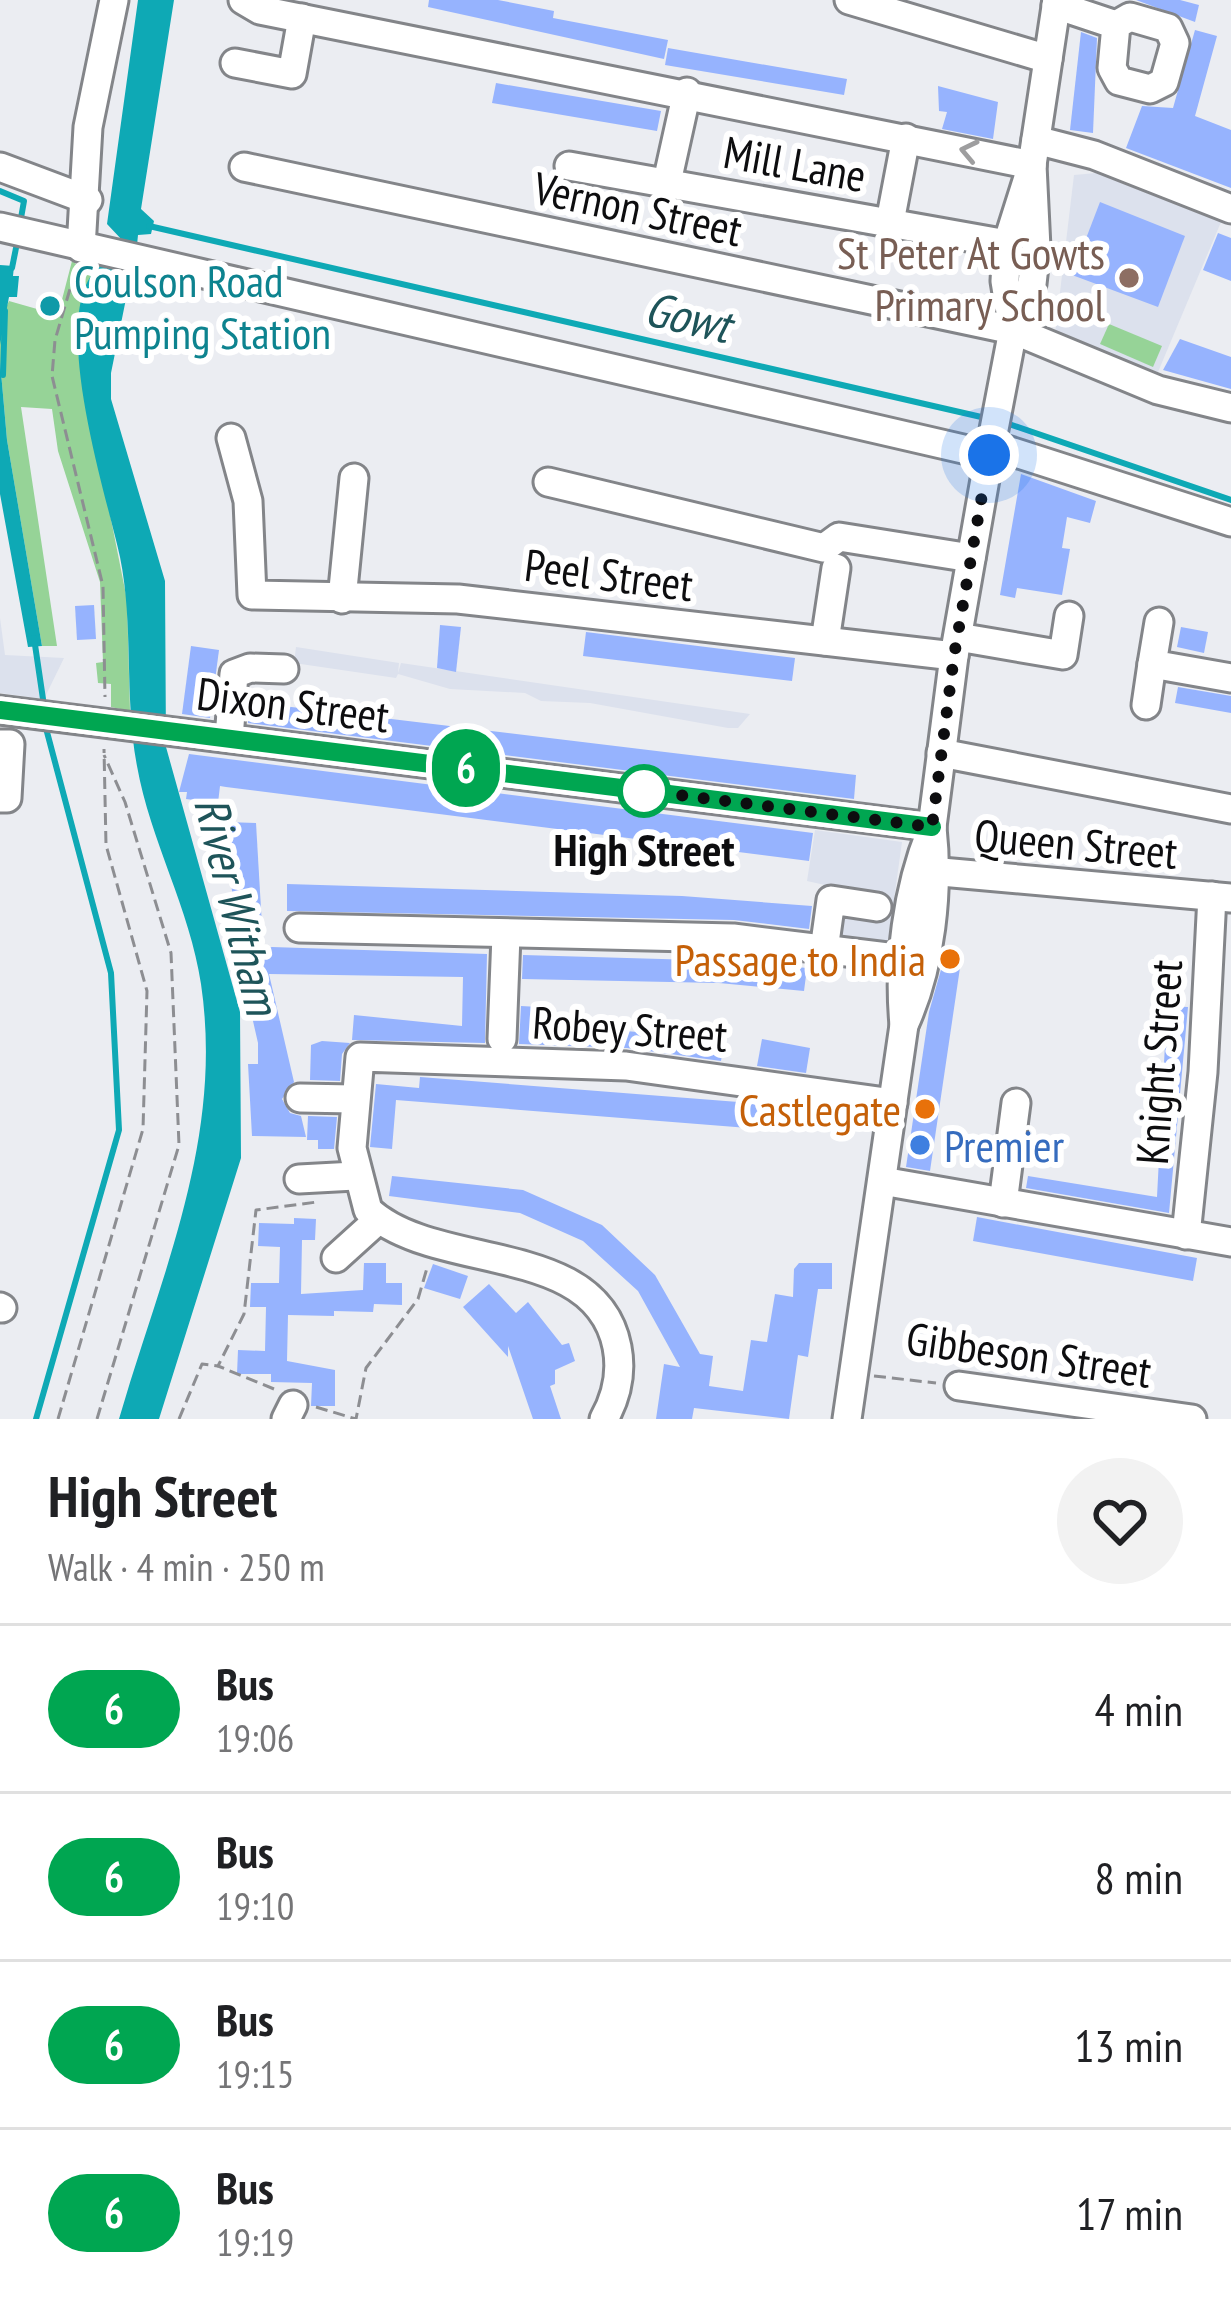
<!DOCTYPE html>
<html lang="en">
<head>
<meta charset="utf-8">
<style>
	:root { --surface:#fff; --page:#f2f2f2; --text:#202124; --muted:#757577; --line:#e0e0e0 }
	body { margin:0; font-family:"PT Sans Narrow",sans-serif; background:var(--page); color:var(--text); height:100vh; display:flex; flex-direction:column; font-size:45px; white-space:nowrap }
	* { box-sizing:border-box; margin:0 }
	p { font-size:39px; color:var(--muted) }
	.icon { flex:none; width:66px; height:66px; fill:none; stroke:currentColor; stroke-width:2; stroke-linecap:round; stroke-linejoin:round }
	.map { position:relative; height:1419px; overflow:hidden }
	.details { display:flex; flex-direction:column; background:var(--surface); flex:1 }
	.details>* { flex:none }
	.badge { padding:0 24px; border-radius:39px; font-size:42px; line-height:78px }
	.you { position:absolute; width:60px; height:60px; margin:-30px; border:9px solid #fff; border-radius:50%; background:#1a73e8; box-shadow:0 0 0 18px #1a73e833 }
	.map>.badge { position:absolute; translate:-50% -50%; box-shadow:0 0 0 6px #fff }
	.round { display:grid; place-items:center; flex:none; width:126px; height:126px; border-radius:63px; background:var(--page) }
	.overview { display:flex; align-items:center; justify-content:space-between; height:204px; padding:0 48px }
	h1 { font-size:57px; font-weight:800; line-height:90px }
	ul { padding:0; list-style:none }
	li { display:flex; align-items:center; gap:36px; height:168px; padding:0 48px; border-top:3px solid var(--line) }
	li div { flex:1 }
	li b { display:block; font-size:45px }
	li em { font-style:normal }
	li .badge { min-width:132px; font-weight:700; text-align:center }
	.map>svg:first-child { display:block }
	.built { fill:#dce1ed }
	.green { fill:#96d397 }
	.water { fill:#0ea9b5 }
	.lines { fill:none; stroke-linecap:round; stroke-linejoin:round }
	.stream { stroke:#0ea9b5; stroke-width:6 }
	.building { fill:#96b3fe }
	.minor-casing { stroke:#838589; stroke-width:33 }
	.path { stroke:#8d8e92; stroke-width:3; stroke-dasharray:12 6; stroke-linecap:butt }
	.minor { stroke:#fff; stroke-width:27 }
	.oneway { stroke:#9e9e9f }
	.line-casing { stroke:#fff; stroke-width:27 }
	.line { stroke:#00a651; stroke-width:18 }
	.walk { stroke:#0d0d0f; stroke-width:12; stroke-dasharray:0 21.6 }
	.education-dot { fill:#8d6e63; stroke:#fff; stroke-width:4.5 }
	.culture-dot { fill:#0f9aa8; stroke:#fff; stroke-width:4.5 }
	.stop-dot { fill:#fff; stroke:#00a651; stroke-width:6 }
	.food-dot { fill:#e8710a; stroke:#fff; stroke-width:4.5 }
	.shop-dot { fill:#3f7fe0; stroke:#fff; stroke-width:4.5 }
	.labels { text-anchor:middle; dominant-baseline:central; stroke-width:12; stroke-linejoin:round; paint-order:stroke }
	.street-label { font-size:45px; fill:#0d0d0f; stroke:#fff }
	.education-label { font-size:45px; fill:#785e54; stroke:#fff; text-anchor:end }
	.culture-label { font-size:45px; fill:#0d838f; stroke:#fff; text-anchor:start }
	.stop-label { font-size:45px; font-weight:bold; fill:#0d0d0f; stroke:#fff }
	.food-label { font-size:45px; fill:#c56008; stroke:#fff; text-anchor:end }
	.shop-label { font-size:45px; fill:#366cbe; stroke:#fff; text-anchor:start }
	.water-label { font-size:48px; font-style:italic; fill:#1e5459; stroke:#fff }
</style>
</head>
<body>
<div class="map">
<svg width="1231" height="1419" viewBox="0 0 1231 1419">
	<rect width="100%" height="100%" fill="#ebedf2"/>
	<!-- built -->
	<g class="built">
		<polygon points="1096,173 1221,222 1158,372 1055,334 1074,175"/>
		<polygon points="0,618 5,655 64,658 44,699 0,693"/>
		<polygon points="296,647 399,663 398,673 401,663 750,714 738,728 728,728 590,703 541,701 525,693 450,689 398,674 396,678 294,663"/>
		<polygon points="815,830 902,842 888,943 819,934 825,885 807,881"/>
	</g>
	<!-- green -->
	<g class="green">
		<polygon points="72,261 92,276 79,316 78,353 127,600 130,711 111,707 111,684 98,683 96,663 103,662 100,582 58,451 52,409 21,407 57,646 42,646 7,440 0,361 0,320 9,301 58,315"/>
		<polygon points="1109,324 1162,346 1153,367 1100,344"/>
	</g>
	<!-- water -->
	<g class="water">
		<polygon points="138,0 174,0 141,209 154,221 151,234 138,235 137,245 123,241 107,224"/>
		<polygon points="0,265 14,266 13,276 19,276 17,297 9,297 0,345"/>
		<path d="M 101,266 L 131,274 L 111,373 L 111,399 L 165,581 L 166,747 L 240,1012 L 241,1158 L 159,1419 L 119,1419 C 161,1274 224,1140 201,984 C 190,909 150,840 137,766 C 124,696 134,626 120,557 C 108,500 44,305 101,266 Z"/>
		<polygon points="0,361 7,440 42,646 28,647 0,494"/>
	</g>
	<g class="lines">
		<!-- stream -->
		<g class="stream">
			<polyline points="0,191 24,201 21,218"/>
			<polyline points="149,226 990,419"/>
			<polyline points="12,268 16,248"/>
			<polyline points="3,375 5,311"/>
			<polyline points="1003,422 1231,500"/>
			<polyline points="34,638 43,699"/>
			<polyline points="36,1419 119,1130 111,973 47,732"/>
		</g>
	</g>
	<!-- building -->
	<g class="building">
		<polygon points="429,0 498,0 554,11 553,18 668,40 664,59 428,7"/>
		<polygon points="1136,0 1180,0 1199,5 1195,22"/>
		<polygon points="1195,30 1217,36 1195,116 1231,130 1231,188 1126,148 1142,106 1173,108"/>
		<polygon points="1081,32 1097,38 1093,133 1070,130"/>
		<polygon points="668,48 847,79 844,95 665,65"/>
		<polygon points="496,83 661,111 657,131 492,103"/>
		<polygon points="938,86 998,102 993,139 942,129 947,112 939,111"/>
		<polygon points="1100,202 1185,236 1158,307 1072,275"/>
		<polygon points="1218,233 1231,238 1231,281 1203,270"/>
		<polygon points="1180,339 1231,357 1231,389 1163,370"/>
		<polygon points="1021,474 1096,501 1090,523 1067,517 1062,548 1070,549 1062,595 1017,588 1015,598 1000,595"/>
		<polygon points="94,605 96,639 77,640 75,606"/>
		<polygon points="440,625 461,627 456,672 437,668"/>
		<polygon points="1181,627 1208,632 1204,653 1177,647"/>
		<polygon points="586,632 795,658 792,681 583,656"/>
		<polygon points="191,646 219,650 210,718 182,714"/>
		<polygon points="1178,687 1231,696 1231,713 1175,703"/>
		<polygon points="250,702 856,775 854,799 248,723"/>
		<polygon points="189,754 813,833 809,861 226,787 220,786 218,803 186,799 187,792 179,792"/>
		<polygon points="226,822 256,823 262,926 235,926"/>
		<polygon points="287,884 682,896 812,906 809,929 734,920 287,911"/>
		<polygon points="272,947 487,954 485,1043 352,1040 354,1015 462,1026 463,977 269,974 294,1082 282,1099 290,1113 301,1116 306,1137 252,1136 248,1064 258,1064 258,1043 238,955"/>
		<polygon points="523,955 731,961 807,968 804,991 719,983 522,979"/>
		<polygon points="944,959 961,961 930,1171 906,1167 929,1012"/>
		<polygon points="521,1006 539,1007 539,1023 724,1040 721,1061 627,1048 519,1044"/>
		<polygon points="1167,1006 1188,1007 1169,1213 1026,1188 1028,1176 1157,1197"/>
		<polygon points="762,1039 810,1048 806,1073 757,1066"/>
		<polygon points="322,1041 350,1043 342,1054 340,1081 310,1080 311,1045"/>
		<polygon points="420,1077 776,1105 774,1130 396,1100 392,1149 370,1147 376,1084 419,1088"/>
		<polygon points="308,1116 337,1117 334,1149 318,1149 318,1140 307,1140"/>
		<polygon points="392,1176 523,1190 602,1225 655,1275 700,1354 713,1356 709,1386 743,1391 751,1340 767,1342 775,1294 793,1297 794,1269 799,1263 832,1263 832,1289 818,1289 808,1357 798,1355 789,1419 694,1408 692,1419 656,1419 664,1364 680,1367 638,1291 583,1241 520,1213 389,1196"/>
		<polygon points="977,1217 1197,1258 1193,1281 973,1241"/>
		<polygon points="294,1218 316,1219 315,1240 302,1240 301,1294 363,1290 364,1263 386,1263 386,1283 402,1283 402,1305 374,1304 373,1312 334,1311 334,1316 288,1315 287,1361 335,1370 335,1406 311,1406 312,1383 271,1382 271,1374 237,1374 238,1350 265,1351 266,1307 250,1307 251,1283 279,1283 280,1247 258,1246 259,1223 294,1224"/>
		<polygon points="433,1264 468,1276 460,1299 424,1288"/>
		<polygon points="489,1284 516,1313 528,1302 562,1345 569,1343 575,1361 555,1370 555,1384 550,1386 561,1419 533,1419 508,1346 508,1357 463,1307"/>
	</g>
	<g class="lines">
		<defs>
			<g id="minor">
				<polyline points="243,0 260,10 1032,165"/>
				<polyline points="849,0 1048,59"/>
				<polyline points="1056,5 1116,25 1130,17 1168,28 1175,43 1164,82 1150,89 1119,81 1112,68 1116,25"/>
				<polyline points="235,63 292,74 302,18"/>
				<polyline points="1036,140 1094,155 1231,209"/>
				<polyline points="569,166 1007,244"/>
				<polyline points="0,167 88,200"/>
				<polyline points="244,167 1013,330 1158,390 1231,408"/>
				<polyline points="667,182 687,92"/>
				<polyline points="890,222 906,138"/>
				<polyline points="0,227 989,455"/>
				<polyline points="81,248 88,127 114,0"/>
				<polyline points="1013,330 1005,281 1007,244 1032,165 1057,0"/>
				<polyline points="231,438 248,501 252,595 458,599 954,656"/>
				<polyline points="991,445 1231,522"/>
				<polyline points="548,482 824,548 839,537 971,558"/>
				<polyline points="342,599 354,478"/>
				<polyline points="1159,622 1152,664 1231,678"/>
				<polyline points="958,637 1063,655 1069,616"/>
				<polyline points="825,641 836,568"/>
				<polyline points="1146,705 1152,664"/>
				<polyline points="0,710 932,827"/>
				<polyline points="229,738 234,674 250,668 284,669"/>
				<polyline points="0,744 10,744 7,798 0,798"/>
				<polyline points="941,753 1231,809"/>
				<polyline points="919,870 1231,898"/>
				<polyline points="299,928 733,938 904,959"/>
				<polyline points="824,950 831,900 877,907"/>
				<path d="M 904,1025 C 931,966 939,891 932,827 L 954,656 L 991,445 L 1013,330 L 1032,284 L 1036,248 L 1032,165"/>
				<polyline points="502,1039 506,935"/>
				<polyline points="300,1098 353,1099"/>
				<polyline points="299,1179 355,1176"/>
				<polyline points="882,1181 1231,1242"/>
				<polyline points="1003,1203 1016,1103"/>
				<polyline points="1186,1235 1203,1072 1212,896"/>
				<polyline points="336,1258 378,1220"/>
				<polyline points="0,1307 2,1308"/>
				<polyline points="959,1386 1192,1419"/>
				<polyline points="286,1419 293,1405"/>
				<path d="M 604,1419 C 617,1396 622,1373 617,1347 C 596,1239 435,1273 368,1210 L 352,1148 L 360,1057 L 626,1066 L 893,1103"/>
				<path d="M 847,1419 L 904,1025 C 898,961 907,890 931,831"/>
			</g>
		</defs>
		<!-- minor casing -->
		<use href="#minor" class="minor-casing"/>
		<!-- path -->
		<g class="path">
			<polyline points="75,272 55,340 52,376 103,586 105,697"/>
			<polyline points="874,1376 936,1383"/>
			<polyline points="274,1389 218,1366 244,1314 256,1210 317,1202"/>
			<polyline points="316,1407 356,1419 366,1368 418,1299 427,1268"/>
			<polyline points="58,1419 143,1129 147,991 106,845 104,749"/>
			<polyline points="97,1419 179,1145 171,953 125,802 104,755"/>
			<polyline points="179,1419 202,1364 218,1366"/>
		</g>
		<!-- minor -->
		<use href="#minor" class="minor"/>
	</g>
	<!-- one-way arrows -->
	<defs><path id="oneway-chevron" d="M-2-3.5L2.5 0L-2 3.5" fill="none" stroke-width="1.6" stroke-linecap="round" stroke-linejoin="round" transform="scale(3)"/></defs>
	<use class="oneway" href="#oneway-chevron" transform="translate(969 151) rotate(-168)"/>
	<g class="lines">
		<defs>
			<polyline id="line" points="0,710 932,827"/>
		</defs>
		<!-- line casing -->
		<use href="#line" class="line-casing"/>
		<!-- line -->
		<use href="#line" class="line"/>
		<!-- walk -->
		<polyline class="walk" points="644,791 631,789 932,827 954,656 989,455"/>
	</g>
	<!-- markers -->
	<circle class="education-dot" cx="1129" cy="278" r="12"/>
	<circle class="culture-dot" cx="50" cy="306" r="12"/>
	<circle class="stop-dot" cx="644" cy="791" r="24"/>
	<g class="food-dot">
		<circle cx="950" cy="959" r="12"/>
		<circle cx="925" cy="1109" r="12"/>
	</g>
	<circle class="shop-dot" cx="920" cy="1145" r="12"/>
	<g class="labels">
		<!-- street labels -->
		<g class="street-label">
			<text transform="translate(795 163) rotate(10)">Mill Lane</text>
			<text transform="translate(638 208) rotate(12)">Vernon Street</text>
			<text transform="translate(609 574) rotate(7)">Peel Street</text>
			<text transform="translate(293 704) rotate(7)">Dixon Street</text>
			<text transform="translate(1076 843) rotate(5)">Queen Street</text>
			<text transform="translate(630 1028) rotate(4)">Robey Street</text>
			<text transform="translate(1158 1062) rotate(-86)">Knight Street</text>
			<text transform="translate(1029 1354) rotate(8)">Gibbeson Street</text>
		</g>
		<!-- education labels -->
		<g class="education-label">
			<text x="1105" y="252">St Peter At Gowts<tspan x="1105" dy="52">Primary School</tspan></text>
		</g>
		<!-- culture labels -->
		<g class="culture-label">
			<text x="74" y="280">Coulson Road<tspan x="74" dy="52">Pumping Station</tspan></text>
		</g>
		<!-- stop labels -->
		<g class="stop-label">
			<text x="644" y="849">High Street</text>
		</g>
		<!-- food labels -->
		<g class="food-label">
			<text x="926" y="959">Passage to India</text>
			<text x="901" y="1109">Castlegate</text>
		</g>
		<!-- shop labels -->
		<g class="shop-label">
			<text x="944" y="1145">Premier</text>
		</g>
		<!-- water labels -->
		<g class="water-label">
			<text transform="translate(688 316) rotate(13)">Gowt</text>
			<text transform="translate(238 905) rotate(76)">River Witham</text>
		</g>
	</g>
</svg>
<div class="you" style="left:989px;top:455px"></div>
<b class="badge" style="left:466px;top:768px;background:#00a651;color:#fff">6</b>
</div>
<section class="details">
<div class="overview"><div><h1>High Street</h1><p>Walk · 4 min · 250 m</p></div><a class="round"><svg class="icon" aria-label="heart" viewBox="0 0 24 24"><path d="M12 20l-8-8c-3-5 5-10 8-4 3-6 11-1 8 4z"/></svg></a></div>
<ul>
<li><span class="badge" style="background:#00a651;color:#fff">6</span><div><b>Bus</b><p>19:06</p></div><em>4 min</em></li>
<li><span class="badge" style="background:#00a651;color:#fff">6</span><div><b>Bus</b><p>19:10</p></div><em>8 min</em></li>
<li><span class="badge" style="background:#00a651;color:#fff">6</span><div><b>Bus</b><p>19:15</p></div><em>13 min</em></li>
<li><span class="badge" style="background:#00a651;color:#fff">6</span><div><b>Bus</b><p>19:19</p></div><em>17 min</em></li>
</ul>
</section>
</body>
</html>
